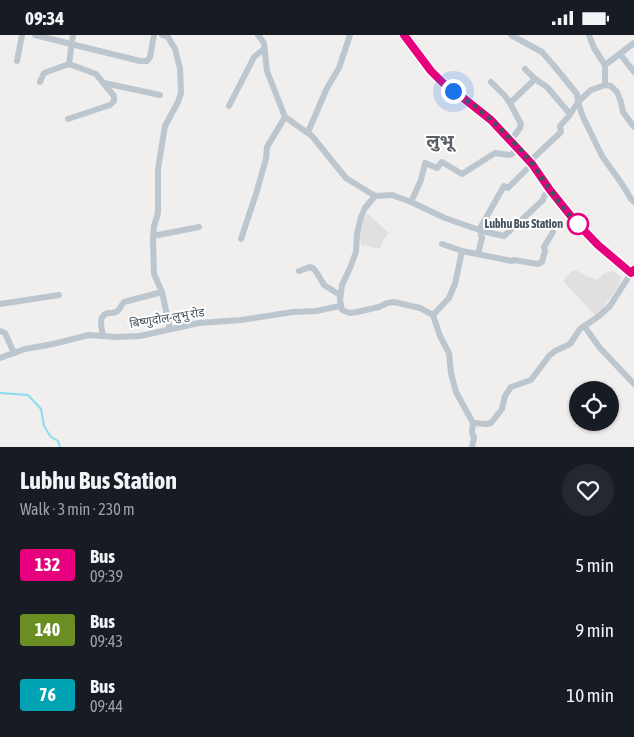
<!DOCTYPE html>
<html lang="en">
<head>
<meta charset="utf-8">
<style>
	:root { --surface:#171b24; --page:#242831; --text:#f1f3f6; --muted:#9ea1a6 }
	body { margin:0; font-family:"Asap Condensed","Noto Sans Devanagari",sans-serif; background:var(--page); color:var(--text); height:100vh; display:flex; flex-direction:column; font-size:19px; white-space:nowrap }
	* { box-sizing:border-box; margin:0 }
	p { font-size:16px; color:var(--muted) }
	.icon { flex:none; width:28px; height:28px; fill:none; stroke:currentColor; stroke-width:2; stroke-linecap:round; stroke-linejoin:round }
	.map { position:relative; height:412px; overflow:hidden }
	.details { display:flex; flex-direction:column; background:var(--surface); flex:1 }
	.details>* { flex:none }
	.badge { padding:0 10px; border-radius:4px; font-size:18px; line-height:32px }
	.fabs { position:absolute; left:569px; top:346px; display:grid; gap:10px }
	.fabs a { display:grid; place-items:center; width:50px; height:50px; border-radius:50%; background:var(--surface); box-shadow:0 1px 4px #0004; font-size:25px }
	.you { position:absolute; width:25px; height:25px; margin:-12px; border:4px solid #fff; border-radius:50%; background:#1a73e8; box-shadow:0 0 0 8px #1a73e833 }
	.map>.badge { position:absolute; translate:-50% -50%; box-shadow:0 0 0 2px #fff }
	.round { display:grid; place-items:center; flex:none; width:52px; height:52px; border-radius:26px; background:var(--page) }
	.summary { display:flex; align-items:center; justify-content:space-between; height:85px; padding:0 20px }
	h1 { font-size:24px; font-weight:700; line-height:38px }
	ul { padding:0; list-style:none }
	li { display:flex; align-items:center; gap:15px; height:65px; padding:0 20px }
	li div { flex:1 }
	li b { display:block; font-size:19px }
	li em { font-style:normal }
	li .badge { min-width:55px; font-weight:700; text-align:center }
	.status { display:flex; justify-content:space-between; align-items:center; height:35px; padding:0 25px; background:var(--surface); direction:ltr }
	.status svg { height:14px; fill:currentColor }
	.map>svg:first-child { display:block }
	.education { fill:#e2dfe0 }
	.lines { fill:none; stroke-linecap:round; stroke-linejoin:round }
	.stream { stroke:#87deee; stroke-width:2 }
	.minor { stroke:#bcc6ce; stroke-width:6 }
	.major { stroke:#adbfce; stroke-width:9 }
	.line-casing { stroke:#fff; stroke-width:11 }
	.line { stroke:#e6007e; stroke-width:8 }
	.walk { stroke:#46535c; stroke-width:5; stroke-dasharray:0 9 }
	.stop-dot { fill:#fff; stroke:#e6007e; stroke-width:2.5 }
	.labels { text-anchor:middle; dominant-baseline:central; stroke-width:4; stroke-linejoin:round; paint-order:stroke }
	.stop-label { font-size:12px; font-weight:bold; fill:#46535c; stroke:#fff; text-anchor:end }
	.street-label { font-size:12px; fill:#46535c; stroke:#fff }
	.district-label { font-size:18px; font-weight:bold; fill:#5b5f63; stroke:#fff }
</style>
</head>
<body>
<div class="status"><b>09:34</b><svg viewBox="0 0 49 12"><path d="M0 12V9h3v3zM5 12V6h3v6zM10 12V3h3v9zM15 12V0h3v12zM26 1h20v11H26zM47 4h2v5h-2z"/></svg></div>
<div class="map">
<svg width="634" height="412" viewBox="0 0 634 412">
	<rect width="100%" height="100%" fill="#f1eeee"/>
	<!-- education -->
	<g class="education">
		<polygon points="368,179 389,198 383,205 380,214 361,210 360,200 364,183"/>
		<polygon points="576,235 588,242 598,245 603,239 612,236 621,242 619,250 597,282 563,246 572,236"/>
	</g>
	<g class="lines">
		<!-- stream -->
		<polyline class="stream" points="0,358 28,360 41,374 44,391 51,402 58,406 60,412"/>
		<!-- minor -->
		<g class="minor">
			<polyline points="35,0 140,26 147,26 150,22 154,0"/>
			<polyline points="162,0 168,2 175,14 180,33 181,58 178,67 165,91 158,134 158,178 154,191 153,205 154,239 162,257 170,294"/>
			<polyline points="258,0 264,8 267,36 285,82 312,101 346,143 375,161 365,173 361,182 357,199 356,217 350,233 342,250 340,265 342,275 350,278 357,277 379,272 387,268 394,267 420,273 433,280 440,301 449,318 451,338 456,357 473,388 472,397 474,403 472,412"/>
			<polyline points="511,0 542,17 555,32 577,59 578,67 583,82 602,121 622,149 631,164 634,167"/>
			<polyline points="589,0 594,13 605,30"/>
			<polyline points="620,19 634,37"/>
			<polyline points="17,26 22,0"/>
			<polyline points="69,29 73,0"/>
			<polyline points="525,34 535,44 547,52 570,79"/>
			<polyline points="40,47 44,38 69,29 80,33 96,39 114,61 114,66 110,70 68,84"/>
			<polyline points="104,48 160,60"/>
			<polyline points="605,50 605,30 634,8"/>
			<polyline points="510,68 535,44"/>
			<polyline points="229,71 254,22 264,14"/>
			<polyline points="308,97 327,53 339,33 350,0"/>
			<polyline points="530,126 561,97 560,91 569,81 578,67 591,55 605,50 611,51 617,57 621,67 623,77 634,92"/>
			<polyline points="375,161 392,160 411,167 445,183 482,196 504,201 543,165 544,161 550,155"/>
			<polyline points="411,167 421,145 425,128 437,133 442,127 462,139 495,118 510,120 515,117 514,111 511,105 520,93 521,89 510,68 505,61 491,47"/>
			<polyline points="479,195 504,151 508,153 532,129"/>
			<polyline points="153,201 199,192"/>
			<polyline points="241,204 256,159 266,124 267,112 285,82"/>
			<polyline points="442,209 462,216 512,226 514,225 538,229 542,227 545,216 544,212 553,197"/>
			<polyline points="478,219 482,203 481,200 482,196"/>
			<polyline points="299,236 310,232 314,234 317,238 324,250 340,260"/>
			<polyline points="0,269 59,260"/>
			<polyline points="433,280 449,263 455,249 462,216"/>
			<polyline points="584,291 600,313 634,349"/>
			<polyline points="0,296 5,298 14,318"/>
			<path d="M 103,301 C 102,293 97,281 108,278 C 110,278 114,278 116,277 C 120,275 121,270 124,267 L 162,257"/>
			<polyline points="0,323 25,314 53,309 89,300 116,302 140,301 199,288 241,285 293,277 316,276 340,271"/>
			<polyline points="473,388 487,389 491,388 502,374 505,361 511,352 531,345 549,321 555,316 570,309 580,294 599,281 610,271 631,238 633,240"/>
		</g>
		<!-- major -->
		<polyline class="major" points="403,0 431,36 441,47 476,72 491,85 511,105 532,129 550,155 574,185 598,211 631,238 634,235"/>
	</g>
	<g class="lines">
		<defs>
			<polyline id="line" points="404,0 431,36 442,47 453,56 462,62 491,85 532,129 550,155 574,185 598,210 631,238 634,235"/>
		</defs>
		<!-- line casing -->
		<use href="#line" class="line-casing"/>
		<!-- line -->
		<use href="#line" class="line"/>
		<!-- walk -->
		<path class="walk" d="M 453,56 C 483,74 509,101 532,128 C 538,136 543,145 549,153 C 558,166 567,179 578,189"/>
	</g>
	<!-- markers -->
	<circle class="stop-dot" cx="578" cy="189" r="10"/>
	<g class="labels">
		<!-- stop labels -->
		<g class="stop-label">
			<text x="563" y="189">Lubhu Bus Station</text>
		</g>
		<!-- street labels -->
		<g class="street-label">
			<text transform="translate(167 283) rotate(-9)">बिष्णुदोल-लुभु रोड</text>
		</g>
		<!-- district labels -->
		<g class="district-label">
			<text x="440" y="105">लुभू</text>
		</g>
	</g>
</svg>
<div class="fabs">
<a><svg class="icon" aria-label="locate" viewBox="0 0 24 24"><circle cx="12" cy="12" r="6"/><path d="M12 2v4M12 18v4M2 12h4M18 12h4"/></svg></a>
</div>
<div class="you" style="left:453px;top:56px"></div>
</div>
<section class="details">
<div class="summary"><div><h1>Lubhu Bus Station</h1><p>Walk · 3 min · 230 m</p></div><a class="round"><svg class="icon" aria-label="heart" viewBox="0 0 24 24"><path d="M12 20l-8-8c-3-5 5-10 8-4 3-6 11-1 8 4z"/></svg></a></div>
<ul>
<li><span class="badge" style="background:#e6007e;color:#fff">132</span><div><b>Bus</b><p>09:39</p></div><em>5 min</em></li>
<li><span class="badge" style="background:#6b8e23;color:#fff">140</span><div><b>Bus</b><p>09:43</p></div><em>9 min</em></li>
<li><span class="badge" style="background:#00a3b4;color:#fff">76</span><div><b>Bus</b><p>09:44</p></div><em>10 min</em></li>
</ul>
</section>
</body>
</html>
